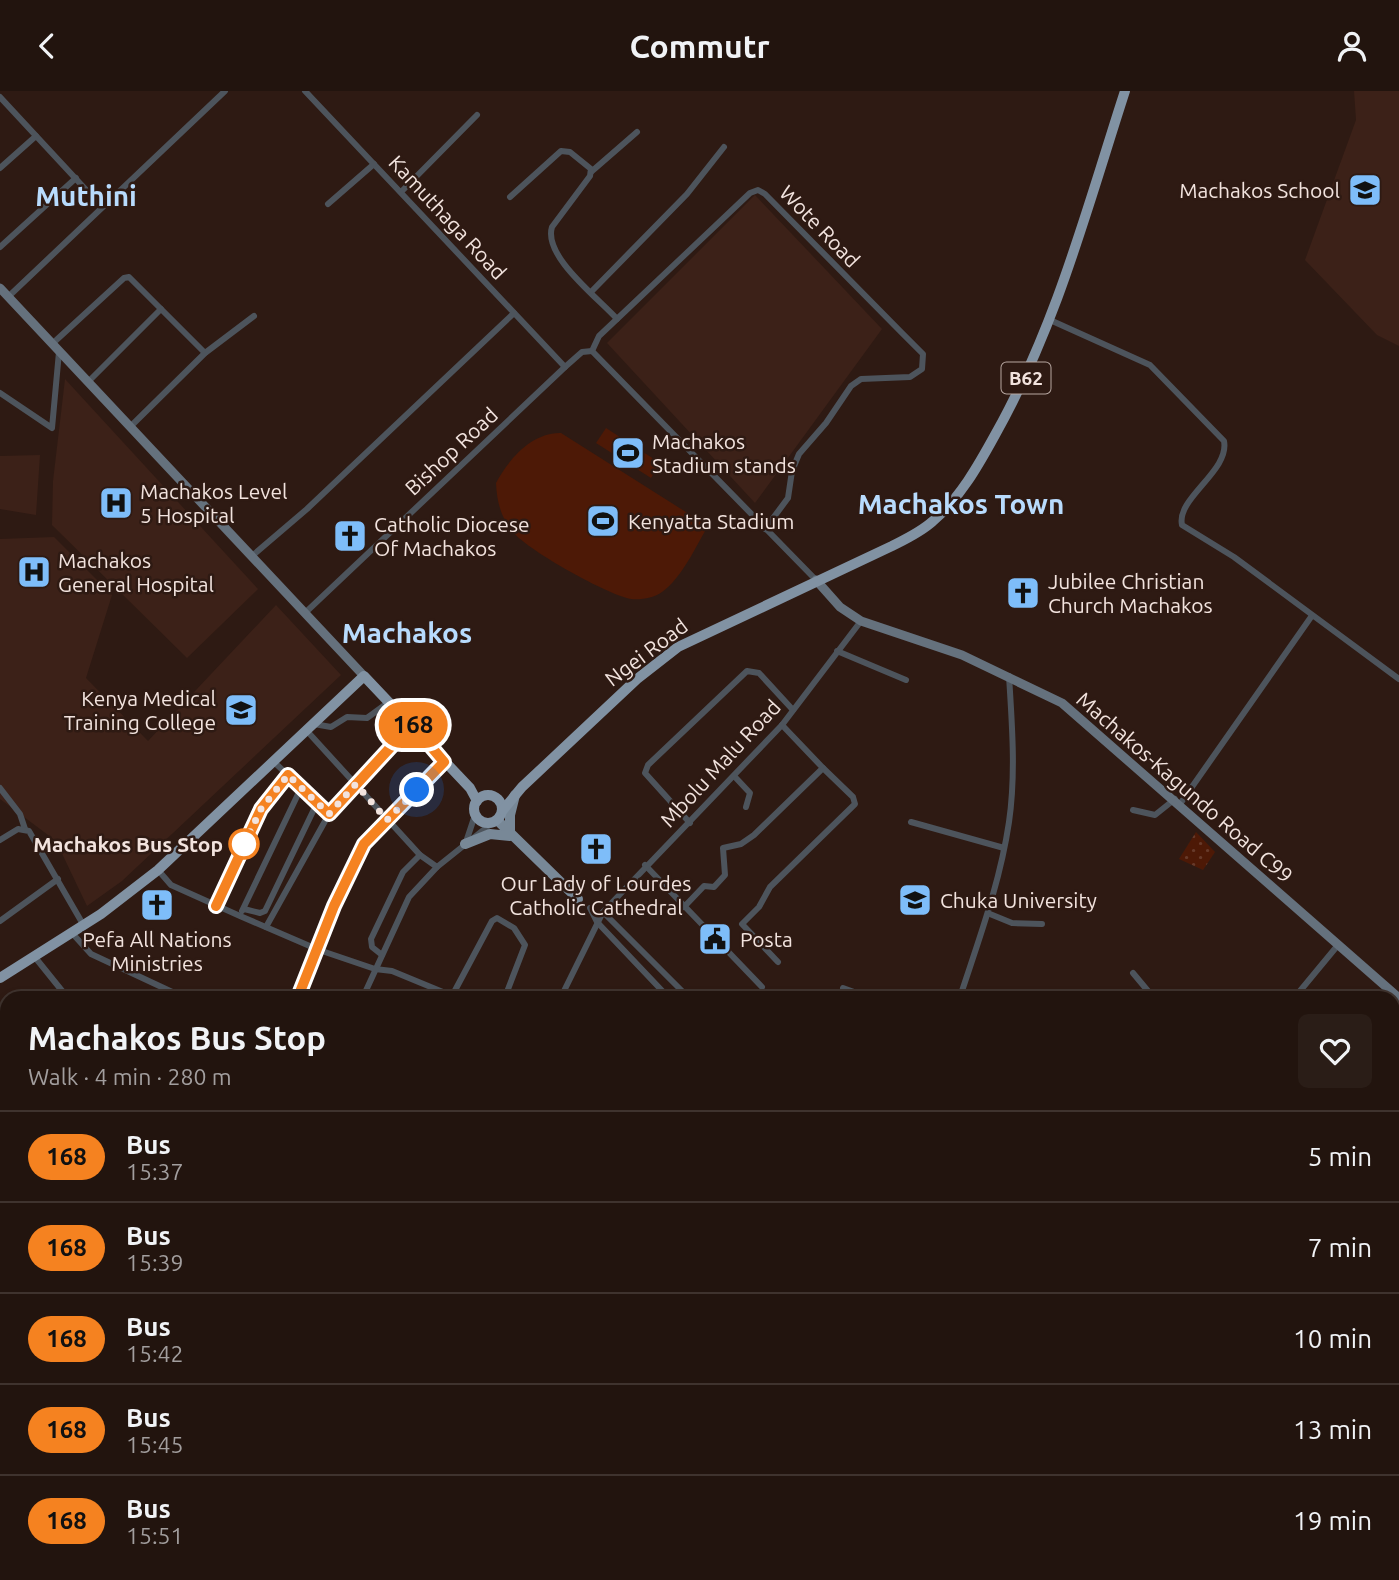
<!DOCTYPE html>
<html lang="en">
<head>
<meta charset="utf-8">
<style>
	:root { --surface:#22140e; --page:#2a1d17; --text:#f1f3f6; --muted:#a29e9e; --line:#3f332e }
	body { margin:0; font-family:Ubuntu,sans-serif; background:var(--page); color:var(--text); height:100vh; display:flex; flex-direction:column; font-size:26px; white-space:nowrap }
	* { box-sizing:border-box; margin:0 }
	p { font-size:23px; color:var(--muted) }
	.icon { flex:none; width:38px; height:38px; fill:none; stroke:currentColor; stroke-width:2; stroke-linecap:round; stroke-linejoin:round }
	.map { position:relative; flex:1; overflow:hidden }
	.drawer { position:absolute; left:0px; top:900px; width:1400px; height:590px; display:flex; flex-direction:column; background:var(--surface); border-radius:21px 21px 0 0; box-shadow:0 4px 10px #0003,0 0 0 2px var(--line) }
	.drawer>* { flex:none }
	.badge { padding:0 14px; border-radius:23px; font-size:24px; line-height:46px }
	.you { position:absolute; width:35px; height:35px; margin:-18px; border:5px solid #fff; border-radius:50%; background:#1a73e8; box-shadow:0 0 0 10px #1a73e833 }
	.map>.badge { position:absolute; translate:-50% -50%; box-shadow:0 0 0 4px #fff }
	.round { display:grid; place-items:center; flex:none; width:74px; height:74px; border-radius:10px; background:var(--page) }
	.overview { display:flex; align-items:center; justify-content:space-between; height:119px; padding:0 28px }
	h1 { font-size:33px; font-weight:700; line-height:52px }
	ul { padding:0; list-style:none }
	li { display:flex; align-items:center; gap:21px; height:91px; padding:0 28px; border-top:2px solid var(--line) }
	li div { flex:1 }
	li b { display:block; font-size:26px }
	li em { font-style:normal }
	li .badge { min-width:77px; font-weight:700; text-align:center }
	header { display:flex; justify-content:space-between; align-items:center; height:91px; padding:0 28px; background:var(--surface); font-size:32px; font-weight:700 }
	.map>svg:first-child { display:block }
	.built { fill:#3c2118 }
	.grass { fill:url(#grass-dots) }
	.pitch { fill:#4d1906 }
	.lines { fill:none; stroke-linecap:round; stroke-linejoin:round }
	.minor { stroke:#4d545c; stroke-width:6 }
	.secondary { stroke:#65717d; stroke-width:9 }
	.primary { stroke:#788897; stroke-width:10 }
	.trunk { stroke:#8192a3; stroke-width:10 }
	.line-casing { stroke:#fff; stroke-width:16 }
	.line { stroke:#f58220; stroke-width:10 }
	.walk { stroke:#f2e3de; stroke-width:7; stroke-dasharray:0 12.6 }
	.stop-dot { fill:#fff; stroke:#f58220; stroke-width:3.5 }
	.labels { text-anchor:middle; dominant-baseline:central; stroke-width:5; stroke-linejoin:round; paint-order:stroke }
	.shield { fill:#2e1a13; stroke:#b7a7a1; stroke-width:2 }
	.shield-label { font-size:19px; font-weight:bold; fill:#f2e3de }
	.poi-label { font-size:21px; fill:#f2e3de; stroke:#2e1a13; text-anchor:start }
	.street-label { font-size:21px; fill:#f2e3de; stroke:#2e1a13 }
	.stop-label { font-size:21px; font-weight:bold; fill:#f2e3de; stroke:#2e1a13; text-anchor:end }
	.district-label { font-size:28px; font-weight:bold; fill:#b8dbfd; stroke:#2e1a13 }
</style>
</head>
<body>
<header><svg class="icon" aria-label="back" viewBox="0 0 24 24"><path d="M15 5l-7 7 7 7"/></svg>Commutr<svg class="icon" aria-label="person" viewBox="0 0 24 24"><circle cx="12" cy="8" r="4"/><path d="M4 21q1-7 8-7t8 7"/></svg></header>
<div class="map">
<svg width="1399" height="1489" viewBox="0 0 1399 1489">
	<defs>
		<pattern id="grass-dots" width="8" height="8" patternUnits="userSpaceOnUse" patternTransform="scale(1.75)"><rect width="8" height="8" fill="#4d1906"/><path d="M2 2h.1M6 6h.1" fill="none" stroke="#673a2a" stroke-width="1.8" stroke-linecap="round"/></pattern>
	</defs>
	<rect width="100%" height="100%" fill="#2e1a13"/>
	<!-- built -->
	<g class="built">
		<polygon points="1354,0 1399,0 1399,255 1377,244 1305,169 1356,29"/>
		<polygon points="755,104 882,238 755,412 607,252"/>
		<polygon points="65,288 258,498 187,567 52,434 53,390"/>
		<polygon points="40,364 36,424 0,418 0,365"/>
		<polygon points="54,446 112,504 86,587 148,650 276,514 341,584 122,790 87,815 56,750 0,708 0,448"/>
	</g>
	<!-- grass -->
	<polygon class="grass" points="1196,741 1215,761 1203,779 1179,768"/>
	<!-- pitch -->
	<g class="pitch">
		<polygon points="606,337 660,372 651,387 596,352"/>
		<path d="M 561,342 L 708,435 C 696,455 682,487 662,501 C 654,507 641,509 631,508 C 608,504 529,460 514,442 C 501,427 497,412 496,392 C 508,369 532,341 561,342 Z"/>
	</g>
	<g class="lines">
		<!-- minor -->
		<g class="minor">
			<polyline points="305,0 565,276"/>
			<polyline points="0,6 102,116"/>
			<polyline points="0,77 36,45"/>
			<polyline points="591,81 637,41"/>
			<polyline points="401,101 477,24"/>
			<path d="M 510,106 L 561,60 L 570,61 L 591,78 L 590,85 L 552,136 C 543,165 597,206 617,228"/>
			<polyline points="328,113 374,73"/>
			<polyline points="0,156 76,87"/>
			<polyline points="592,200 687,103 724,56"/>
			<polyline points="8,206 225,0"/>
			<path d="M 1050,229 L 1150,274 L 1224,350 C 1230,380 1176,407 1182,434 L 1234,466 L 1399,588"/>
			<polyline points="52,253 124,187 129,186 205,262"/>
			<polyline points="592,260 599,245 617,228 750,102 758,99 765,103 902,242 923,263 922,278 910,286 861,288 851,295 826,332 799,363 792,380 788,407 765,438"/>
			<polyline points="592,260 816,489"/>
			<polyline points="88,291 161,218"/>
			<polyline points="0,302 52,337 59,261"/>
			<polyline points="130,336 205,262 254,225"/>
			<polyline points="252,465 307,418 514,222"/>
			<polyline points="306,521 565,276 582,261 592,260"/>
			<polyline points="837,560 906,589"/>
			<polyline points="314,633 331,636 347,626 367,627 389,611"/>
			<polyline points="307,640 420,764 437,776"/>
			<polyline points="273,670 329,723 411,635"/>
			<polyline points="735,686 750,702 746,716"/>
			<polyline points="0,697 20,723 25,738"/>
			<polyline points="1180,713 1311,526"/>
			<polyline points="1133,719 1155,724 1175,708"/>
			<polyline points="911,731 1004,757"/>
			<polyline points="690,732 645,682 648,674 747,580 759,582 793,619"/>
			<polyline points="0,749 18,738 29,740 84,835"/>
			<polyline points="466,751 475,724"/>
			<polyline points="645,774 762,896"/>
			<polyline points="158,779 171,794 240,825 319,859 375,878 392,880 455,906"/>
			<polyline points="216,815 261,718 288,683"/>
			<polyline points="684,816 704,795 714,796 725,784 723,757 741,753 754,744 823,677 782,634"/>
			<polyline points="590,817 597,831 668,906"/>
			<polyline points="244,818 260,822 265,820 317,712"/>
			<polyline points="242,820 301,697"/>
			<polyline points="603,821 688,906"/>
			<polyline points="990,823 1012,832 1042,833"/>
			<polyline points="0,830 58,788"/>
			<polyline points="266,836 329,723"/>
			<polyline points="72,842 91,863 183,906"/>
			<polyline points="382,864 372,856 371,848 403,781 420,764"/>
			<polyline points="34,865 67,906"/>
			<polyline points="778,871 742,833 759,816 770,796 855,713 853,706 823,677"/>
			<polyline points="1133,882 1153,906"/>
			<polyline points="843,897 868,906"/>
			<polyline points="452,905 492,830 497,827 514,837 525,854 505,906"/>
			<polyline points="298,906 334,815 364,753 444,671"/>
			<polyline points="363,906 409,806 437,776 492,732"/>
			<polyline points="561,906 603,821 782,634 861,530"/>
			<path d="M 960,906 C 979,848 1000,792 1009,731 C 1016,683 1012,633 1009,585"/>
			<polyline points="1295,906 1338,854"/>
			<polyline points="1393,970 1399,967"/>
			<polyline points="0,1008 7,1010"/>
			<polyline points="0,1080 7,1062"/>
			<polyline points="0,1234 7,1222"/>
			<polyline points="0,1365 7,1369"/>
			<polyline points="0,1417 7,1420"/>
			<polyline points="160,1482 174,1489"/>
			<polyline points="722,1482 725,1487 722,1489"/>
			<polyline points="878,1482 886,1489"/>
			<polyline points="510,1489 553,1482"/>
		</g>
		<!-- secondary -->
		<g class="secondary">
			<polyline points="0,197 364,585"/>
			<polyline points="816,489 840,516 861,530 962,564 1062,612 1399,907"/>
		</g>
		<!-- primary -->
		<g class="primary">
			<polyline points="497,729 578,808"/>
			<polyline points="465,753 490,743 510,745 510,724 515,704"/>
		</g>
		<!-- trunk -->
		<g class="trunk">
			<circle cx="488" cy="718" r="14"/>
			<path d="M 503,719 L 522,696 L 637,588 L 678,556 L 892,455 C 906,448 921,441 933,430 C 960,407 978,375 995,344 C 1056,236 1087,117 1125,0"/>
			<polyline points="0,887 101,823 158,779 364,585 470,697 477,710"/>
		</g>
	</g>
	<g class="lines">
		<defs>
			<polyline id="line" points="216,815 261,718 288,684 329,723 412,633 444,671 364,753 334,815 298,906"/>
		</defs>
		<!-- line casing -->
		<use href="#line" class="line-casing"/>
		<!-- line -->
		<use href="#line" class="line"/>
		<!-- walk -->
		<polyline class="walk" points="244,753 239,764 261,718 288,684 329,723 356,693 387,729 417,699"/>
	</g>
	<!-- icons -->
	<defs>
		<symbol id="school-square" viewBox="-11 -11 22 22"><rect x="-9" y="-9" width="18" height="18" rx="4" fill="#7ebdf9" stroke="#2e1a13"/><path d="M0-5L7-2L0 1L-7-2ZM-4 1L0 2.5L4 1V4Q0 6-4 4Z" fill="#111"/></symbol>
		<symbol id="stadium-square" viewBox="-11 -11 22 22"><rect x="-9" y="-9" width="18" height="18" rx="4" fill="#7ebdf9" stroke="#2e1a13"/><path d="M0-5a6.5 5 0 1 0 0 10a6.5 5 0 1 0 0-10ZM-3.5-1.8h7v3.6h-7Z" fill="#111"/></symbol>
		<symbol id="hospital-square" viewBox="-11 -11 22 22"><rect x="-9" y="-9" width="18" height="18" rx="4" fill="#7ebdf9" stroke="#2e1a13"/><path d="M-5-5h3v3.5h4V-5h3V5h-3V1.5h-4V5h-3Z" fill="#111"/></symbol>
		<symbol id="church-square" viewBox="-11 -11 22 22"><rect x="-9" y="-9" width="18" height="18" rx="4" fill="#7ebdf9" stroke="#2e1a13"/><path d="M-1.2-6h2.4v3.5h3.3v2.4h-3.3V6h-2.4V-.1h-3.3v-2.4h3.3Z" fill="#111"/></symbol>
		<symbol id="university-square" viewBox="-11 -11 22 22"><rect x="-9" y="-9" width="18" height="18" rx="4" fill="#7ebdf9" stroke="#2e1a13"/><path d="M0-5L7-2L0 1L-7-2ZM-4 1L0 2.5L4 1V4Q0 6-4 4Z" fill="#111"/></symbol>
		<symbol id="civic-square" viewBox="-11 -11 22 22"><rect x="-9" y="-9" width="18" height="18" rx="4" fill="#7ebdf9" stroke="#2e1a13"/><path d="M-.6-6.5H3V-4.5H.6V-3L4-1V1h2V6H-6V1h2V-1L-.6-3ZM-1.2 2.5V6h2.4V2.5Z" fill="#111"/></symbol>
	</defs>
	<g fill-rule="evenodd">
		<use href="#school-square" x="1346" y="80" width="38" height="38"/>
		<use href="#stadium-square" x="609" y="343" width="38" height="38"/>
		<use href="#hospital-square" x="97" y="393" width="38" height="38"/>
		<use href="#stadium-square" x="584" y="411" width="38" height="38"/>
		<use href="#church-square" x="331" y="426" width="38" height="38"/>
		<use href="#hospital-square" x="15" y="462" width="38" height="38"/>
		<use href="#church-square" x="1004" y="483" width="38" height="38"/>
		<use href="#university-square" x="222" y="600" width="38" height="38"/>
		<use href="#church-square" x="577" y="739" width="38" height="38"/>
		<use href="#university-square" x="896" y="790" width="38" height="38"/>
		<use href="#church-square" x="138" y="795" width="38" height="38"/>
		<use href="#civic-square" x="696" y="829" width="38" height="38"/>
	</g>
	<!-- markers -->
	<circle class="stop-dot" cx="244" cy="753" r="14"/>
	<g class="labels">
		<!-- shield labels -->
		<rect class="shield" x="1001.5" y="271.5" width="49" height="31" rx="5"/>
		<g class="shield-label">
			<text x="1026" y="287">B62</text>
		</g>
		<!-- poi labels -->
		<g class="poi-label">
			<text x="1340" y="99" text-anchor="end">Machakos School</text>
			<text x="652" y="350">Machakos<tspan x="652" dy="24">Stadium stands</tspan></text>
			<text x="140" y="400">Machakos Level<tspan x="140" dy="24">5 Hospital</tspan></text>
			<text x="628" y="430">Kenyatta Stadium</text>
			<text x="374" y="433">Catholic Diocese<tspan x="374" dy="24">Of Machakos</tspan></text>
			<text x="58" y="469">Machakos<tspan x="58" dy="24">General Hospital</tspan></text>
			<text x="1048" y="490">Jubilee Christian<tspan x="1048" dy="24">Church Machakos</tspan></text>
			<text x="216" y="607" text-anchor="end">Kenya Medical<tspan x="216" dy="24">Training College</tspan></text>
			<text x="596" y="792" text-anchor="middle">Our Lady of Lourdes<tspan x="596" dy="24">Catholic Cathedral</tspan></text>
			<text x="940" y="809">Chuka University</text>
			<text x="157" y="848" text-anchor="middle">Pefa All Nations<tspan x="157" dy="24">Ministries</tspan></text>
			<text x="740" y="848">Posta</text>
		</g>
		<!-- street labels -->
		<g class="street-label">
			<text transform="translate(448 126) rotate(47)">Kamuthaga Road</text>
			<text transform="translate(820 135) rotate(46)">Wote Road</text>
			<text transform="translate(451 360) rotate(-43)">Bishop Road</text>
			<text transform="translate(646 561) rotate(-37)">Ngei Road</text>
			<text transform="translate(720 672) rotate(-47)">Mbolu Malu Road</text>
			<text transform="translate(1185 696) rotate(41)">Machakos-Kagundo Road C99</text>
		</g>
		<!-- stop labels -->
		<g class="stop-label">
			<text x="223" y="753">Machakos Bus Stop</text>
		</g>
		<!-- district labels -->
		<g class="district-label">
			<text x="86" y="104">Muthini</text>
			<text x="961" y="412">Machakos Town</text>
			<text x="407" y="541">Machakos</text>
		</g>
	</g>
</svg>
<div class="you" style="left:417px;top:699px"></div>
<b class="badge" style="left:413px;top:634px;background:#f58220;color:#111">168</b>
<section class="drawer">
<div class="overview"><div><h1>Machakos Bus Stop</h1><p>Walk · 4 min · 280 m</p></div><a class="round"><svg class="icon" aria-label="heart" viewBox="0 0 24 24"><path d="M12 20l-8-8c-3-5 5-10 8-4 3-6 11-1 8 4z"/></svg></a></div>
<ul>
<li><span class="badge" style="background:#f58220;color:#111">168</span><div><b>Bus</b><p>15:37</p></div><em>5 min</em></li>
<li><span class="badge" style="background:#f58220;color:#111">168</span><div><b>Bus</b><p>15:39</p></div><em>7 min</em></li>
<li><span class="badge" style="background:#f58220;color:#111">168</span><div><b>Bus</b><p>15:42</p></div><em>10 min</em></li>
<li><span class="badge" style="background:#f58220;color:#111">168</span><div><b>Bus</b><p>15:45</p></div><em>13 min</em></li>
<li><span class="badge" style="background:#f58220;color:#111">168</span><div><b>Bus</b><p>15:51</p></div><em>19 min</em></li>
</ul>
</section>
</div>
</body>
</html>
